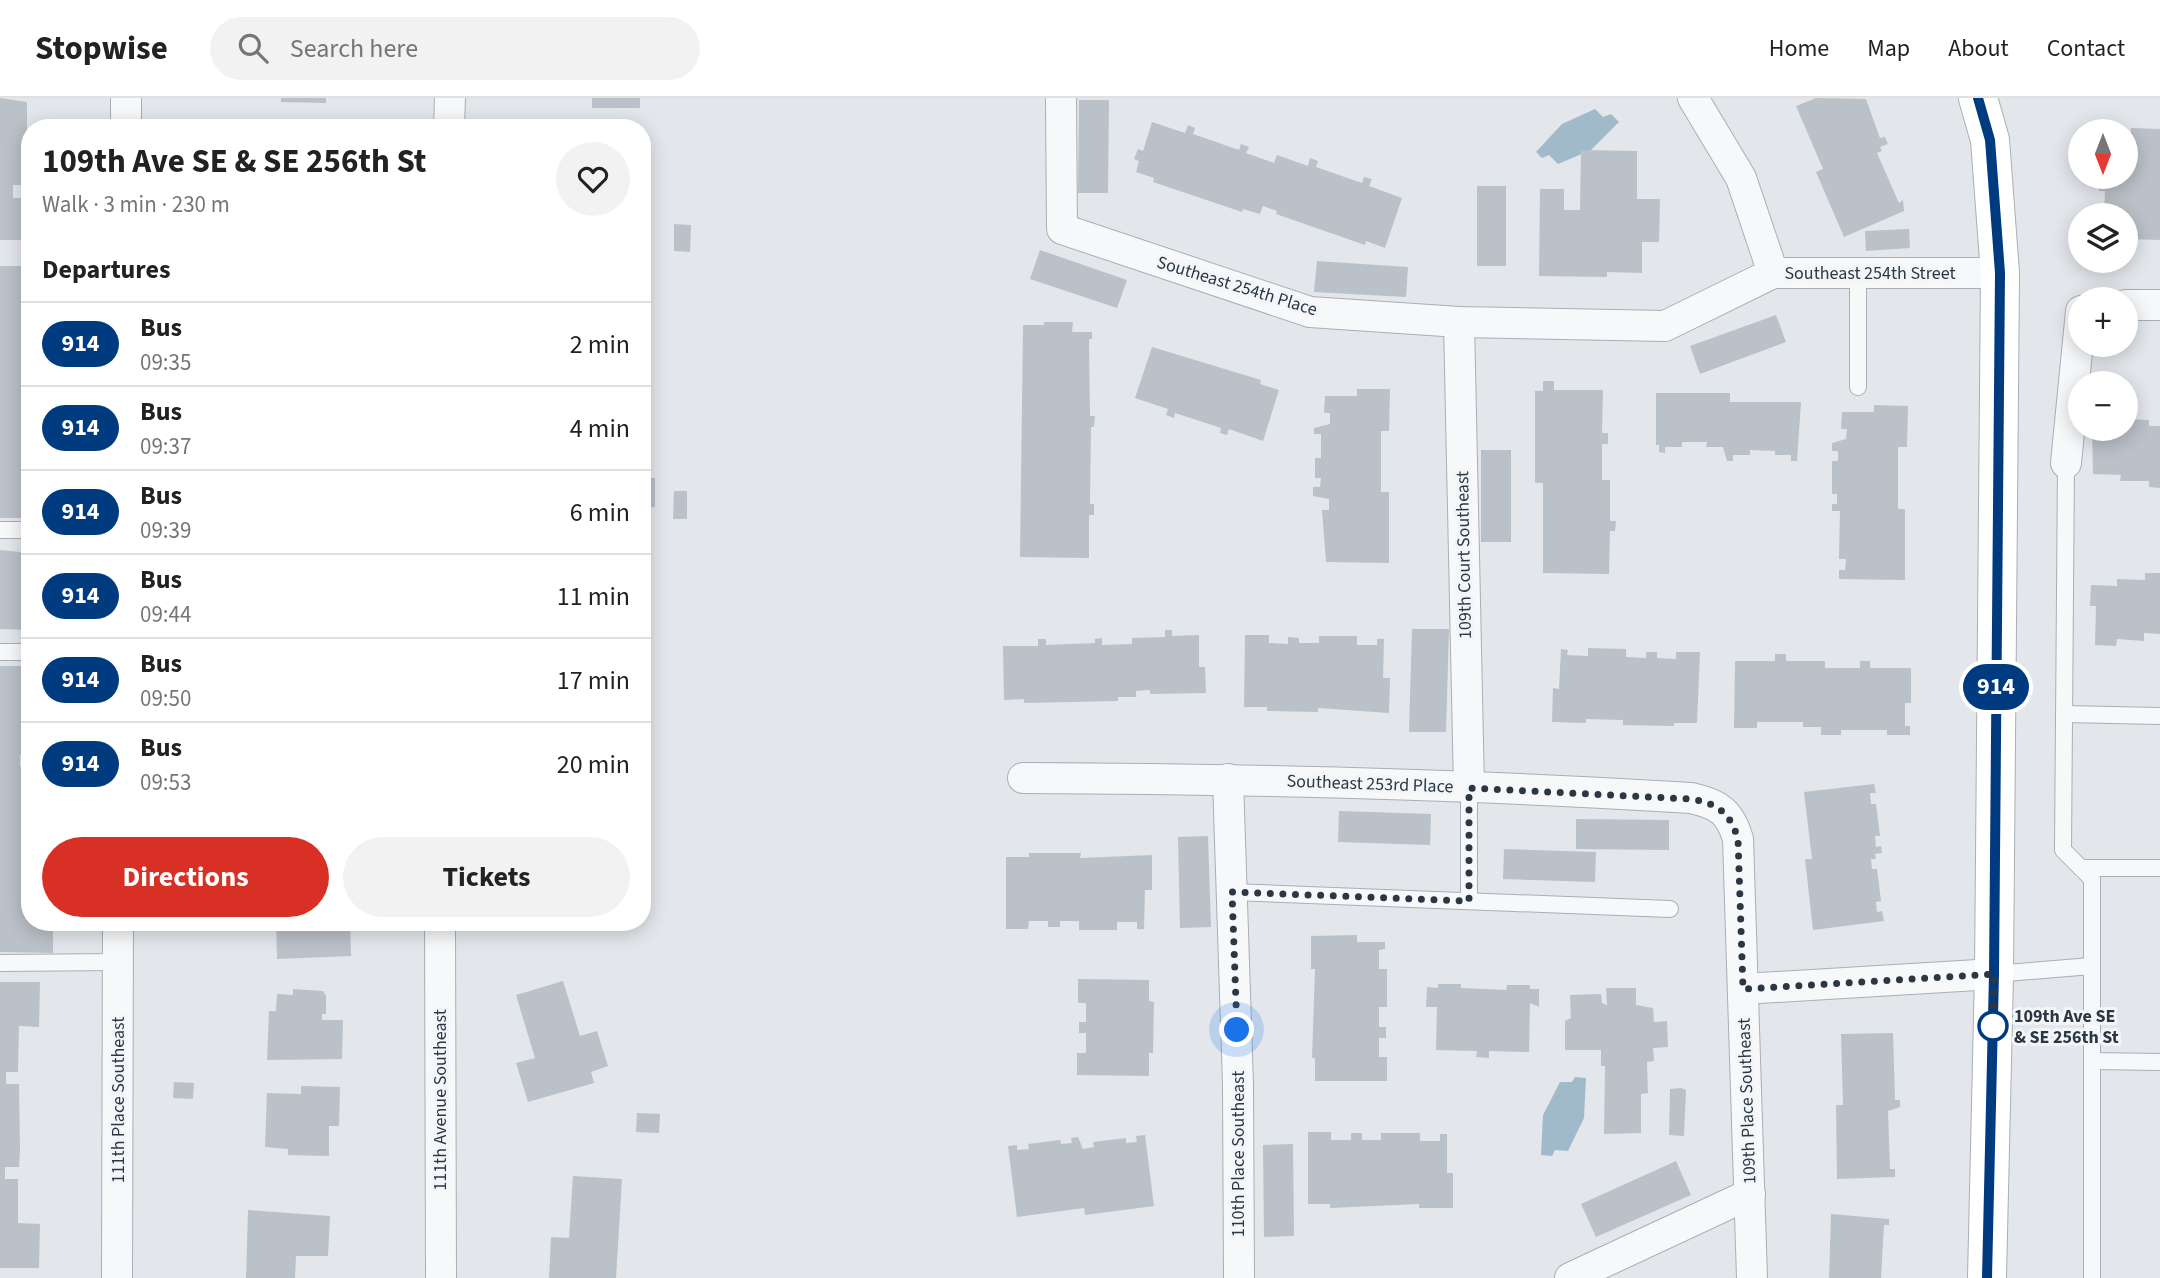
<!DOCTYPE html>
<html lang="en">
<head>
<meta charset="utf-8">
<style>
	:root { --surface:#fff; --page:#f2f2f2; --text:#222; --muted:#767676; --line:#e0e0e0; --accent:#d93025 }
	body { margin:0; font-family:"Source Sans 3",sans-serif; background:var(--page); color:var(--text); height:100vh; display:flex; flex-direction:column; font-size:26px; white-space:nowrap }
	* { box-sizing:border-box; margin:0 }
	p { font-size:23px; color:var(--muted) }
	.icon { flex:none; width:38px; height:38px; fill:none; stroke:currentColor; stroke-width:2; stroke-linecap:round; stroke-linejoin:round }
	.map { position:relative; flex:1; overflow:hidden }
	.panel { position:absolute; left:21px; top:21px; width:630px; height:812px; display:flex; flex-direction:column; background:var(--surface); border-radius:28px; box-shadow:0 4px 18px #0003 }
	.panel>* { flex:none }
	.badge { padding:0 14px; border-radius:23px; font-size:24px; line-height:46px }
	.needle { width:46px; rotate:180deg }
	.tools { position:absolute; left:2068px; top:21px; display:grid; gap:14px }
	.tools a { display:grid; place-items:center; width:70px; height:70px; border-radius:50%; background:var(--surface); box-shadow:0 4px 18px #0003; font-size:35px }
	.you { position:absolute; width:35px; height:35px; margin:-18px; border:5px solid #fff; border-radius:50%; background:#1a73e8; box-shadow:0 0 0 10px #1a73e833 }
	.map>.badge { position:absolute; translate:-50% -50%; box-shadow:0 0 0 4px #fff }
	h2 { padding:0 21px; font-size:26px; line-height:63px }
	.round { display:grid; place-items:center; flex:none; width:74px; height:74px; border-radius:37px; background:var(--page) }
	.headline { display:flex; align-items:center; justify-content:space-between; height:119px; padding:0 21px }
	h1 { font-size:33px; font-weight:700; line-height:52px }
	.action { display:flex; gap:14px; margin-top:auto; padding:14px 21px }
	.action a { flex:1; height:80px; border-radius:42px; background:var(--accent); color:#fff; font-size:28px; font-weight:700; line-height:80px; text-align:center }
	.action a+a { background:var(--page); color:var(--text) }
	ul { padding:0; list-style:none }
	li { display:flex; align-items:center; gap:21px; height:84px; padding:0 21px; border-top:2px solid var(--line) }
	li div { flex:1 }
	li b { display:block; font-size:26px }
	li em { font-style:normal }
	li .badge { min-width:77px; font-weight:700; text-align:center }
	header { display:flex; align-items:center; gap:42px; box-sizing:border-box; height:98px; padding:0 35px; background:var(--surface); border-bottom:2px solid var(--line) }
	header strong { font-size:33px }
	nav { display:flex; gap:38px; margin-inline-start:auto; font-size:24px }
	.search { width:490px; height:63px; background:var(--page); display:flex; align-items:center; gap:18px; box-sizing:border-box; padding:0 24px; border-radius:38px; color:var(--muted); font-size:26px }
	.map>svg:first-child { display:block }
	.water { fill:#a0bac9 }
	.building { fill:#bbc1c8 }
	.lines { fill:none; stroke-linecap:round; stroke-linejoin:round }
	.lane-casing { stroke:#a8afb5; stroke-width:18 }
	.street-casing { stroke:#a8afb5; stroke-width:32 }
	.secondary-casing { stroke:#a8afb5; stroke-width:40 }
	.lane { stroke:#f6f8f9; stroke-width:16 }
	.street { stroke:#f6f8f9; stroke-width:30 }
	.secondary { stroke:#fff; stroke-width:38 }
	.line-casing { stroke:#fff; stroke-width:16 }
	.line { stroke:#003b80; stroke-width:10 }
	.walk { stroke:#2c3743; stroke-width:7; stroke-dasharray:0 12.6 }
	.stop-dot { fill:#fff; stroke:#003b80; stroke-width:3.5 }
	.labels { text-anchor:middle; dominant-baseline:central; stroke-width:6; stroke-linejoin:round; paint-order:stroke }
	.street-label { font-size:18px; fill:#2c3743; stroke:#f3f6f8 }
	.stop-label { font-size:18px; font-weight:bold; fill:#2c3743; stroke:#f3f6f8; text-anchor:start }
</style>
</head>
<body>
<header>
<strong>Stopwise</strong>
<div class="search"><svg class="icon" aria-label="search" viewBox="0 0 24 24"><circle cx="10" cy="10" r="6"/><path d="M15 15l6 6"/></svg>Search here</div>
<nav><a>Home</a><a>Map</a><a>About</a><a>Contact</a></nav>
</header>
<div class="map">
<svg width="2160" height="1180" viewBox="0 0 2160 1180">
	<rect width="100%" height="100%" fill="#e3e7eb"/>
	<!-- water -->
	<g class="water">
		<polygon points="1595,11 1603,19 1611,16 1619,24 1591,52 1558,66 1549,57 1542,60 1536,54 1562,26"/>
		<polygon points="1575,979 1586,980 1584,1020 1568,1053 1555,1052 1552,1058 1541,1057 1543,1017 1560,984 1572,984"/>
	</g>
	<!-- building -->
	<g class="building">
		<polygon points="0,0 27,4 27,87 13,87 13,100 24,100 24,142 0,142"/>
		<polygon points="281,0 326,0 326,5 281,4"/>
		<rect x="592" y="0" width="48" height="10"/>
		<polygon points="1816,0 1866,1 1880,40 1885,39 1888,46 1880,49 1882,53 1877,55 1899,105 1903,102 1904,113 1844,139 1816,74 1823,71 1796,8"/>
		<polygon points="1079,2 1109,2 1108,95 1078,95"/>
		<polygon points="1152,24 1185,35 1188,27 1195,30 1193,36 1239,52 1241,46 1249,49 1246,55 1274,65 1277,57 1308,68 1310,60 1318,63 1316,69 1362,85 1364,79 1372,81 1369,88 1402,100 1385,150 1366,143 1365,147 1276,116 1277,113 1263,108 1260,116 1243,111 1242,114 1153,84 1154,80 1136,74 1139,63 1134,61 1138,51 1143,53"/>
		<polygon points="2131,30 2160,31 2160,142 2126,141 2126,117 2104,117 2105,93 2099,93 2099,79 2126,79 2126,38 2131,38"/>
		<polygon points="1581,52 1637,53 1637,101 1660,101 1659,144 1642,144 1642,175 1607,174 1607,179 1539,178 1540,91 1564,91 1564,112 1580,112"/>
		<rect x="1477" y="88" width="29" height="80"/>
		<polygon points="674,126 691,127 690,154 674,153"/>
		<polygon points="1909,131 1910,150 1866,153 1865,133"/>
		<polygon points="1040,152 1127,182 1117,210 1030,181"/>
		<polygon points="1317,163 1408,169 1406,199 1314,194"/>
		<polygon points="0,168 25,168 25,173 30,173 30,420 0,420"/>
		<polygon points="1776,217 1786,244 1700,276 1690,248"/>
		<polygon points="1044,224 1073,224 1072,234 1092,234 1092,241 1089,241 1090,318 1095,318 1094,329 1091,329 1090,406 1094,406 1094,417 1089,417 1089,460 1020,459 1023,227 1044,227"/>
		<polygon points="1152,249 1261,282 1260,286 1279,292 1263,343 1229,331 1227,337 1220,335 1221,330 1175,315 1174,320 1166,317 1168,311 1135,300"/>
		<polygon points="1543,283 1554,283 1554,292 1603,292 1602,335 1608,335 1608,346 1602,346 1602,382 1610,382 1610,423 1616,423 1615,433 1610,433 1609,476 1543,475 1543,385 1535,385 1535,293 1543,293"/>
		<polygon points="1357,291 1390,291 1389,333 1381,333 1381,394 1389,394 1389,465 1326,464 1322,412 1329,412 1329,401 1313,398 1313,389 1320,389 1321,380 1315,380 1315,360 1321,360 1321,336 1314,336 1314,330 1330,326 1330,315 1324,315 1325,298 1357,298"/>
		<polygon points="1656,295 1730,295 1730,304 1801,304 1797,363 1791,363 1791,357 1775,357 1775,353 1750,352 1750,357 1733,357 1733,363 1727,363 1723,349 1706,349 1707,344 1682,344 1682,349 1665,349 1665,355 1659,354 1659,347 1656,347"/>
		<polygon points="1874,307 1908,308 1907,349 1898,349 1898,411 1905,411 1905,482 1839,481 1839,472 1845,472 1846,461 1839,461 1840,413 1832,413 1832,406 1837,406 1837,396 1832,396 1832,363 1838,363 1838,353 1832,353 1832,345 1846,341 1847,331 1841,331 1842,314 1874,314"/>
		<polygon points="2126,321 2149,322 2149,328 2160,328 2160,390 2149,389 2149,383 2120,383 2121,377 2093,376 2092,331 2126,331"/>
		<rect x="1481" y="352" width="30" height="92"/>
		<polygon points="642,380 655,380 655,409 642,410"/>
		<polygon points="674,393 687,393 687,421 673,421"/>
		<polygon points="0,452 30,455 30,532 0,531"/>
		<polygon points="2145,475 2160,475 2160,536 2144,535 2144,543 2117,541 2116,548 2095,547 2096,508 2090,508 2091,487 2117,488 2117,481 2145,482"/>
		<polygon points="1412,531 1449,531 1446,634 1409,634"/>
		<polygon points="1165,532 1172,532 1172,538 1199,537 1199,569 1205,569 1206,595 1150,596 1150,592 1136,593 1136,599 1118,599 1118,603 1024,605 1024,601 1004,602 1003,548 1038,548 1038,541 1046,541 1046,547 1095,545 1095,541 1102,540 1102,547 1132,546 1132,540 1165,539"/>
		<polygon points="1245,537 1269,537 1269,545 1288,546 1288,539 1299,540 1299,545 1319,545 1319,538 1357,538 1357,547 1377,547 1377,541 1384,541 1383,580 1390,580 1389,615 1318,610 1318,614 1267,613 1267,609 1244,609"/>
		<polygon points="1588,550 1626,551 1626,559 1646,560 1646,554 1657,554 1657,560 1676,561 1676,554 1700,554 1697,625 1674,625 1674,628 1623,627 1623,622 1586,621 1586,625 1552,624 1553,590 1559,591 1561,551 1568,552 1567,557 1588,558"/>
		<polygon points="1775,556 1786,556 1786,563 1825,563 1825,570 1860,570 1860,563 1870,563 1870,570 1911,570 1911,605 1905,605 1905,628 1910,628 1910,637 1887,637 1887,632 1841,632 1841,637 1821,637 1821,629 1803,629 1803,624 1757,624 1757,630 1734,630 1735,563 1775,563"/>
		<polygon points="0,568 30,568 30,657 20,657 20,669 30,669 30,753 21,752 21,766 30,766 30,824 53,824 53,855 0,854"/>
		<polygon points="1874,686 1876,695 1870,695 1871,706 1876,706 1880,738 1875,738 1876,749 1881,748 1882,755 1875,756 1876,761 1871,761 1872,771 1877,771 1881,803 1876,804 1877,814 1882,813 1884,823 1813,832 1805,761 1812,761 1804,694"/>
		<polygon points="1339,713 1431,716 1430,747 1338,744"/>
		<polygon points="1576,721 1669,722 1669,752 1576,751"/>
		<polygon points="1208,738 1211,829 1180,830 1178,739"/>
		<polygon points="1504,751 1596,754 1595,784 1503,781"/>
		<polygon points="1029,755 1081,755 1080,760 1152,757 1152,792 1145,792 1144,831 1137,831 1137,824 1117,824 1117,832 1079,832 1079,823 1060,823 1060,829 1048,829 1048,823 1029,823 1028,831 1006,831 1006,759 1029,759"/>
		<polygon points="276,824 350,824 351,858 277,861"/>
		<rect x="534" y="824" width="49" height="7"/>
		<polygon points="1357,837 1357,844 1385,844 1385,851 1379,852 1379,871 1387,871 1387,909 1379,909 1379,929 1386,929 1386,940 1379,940 1379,959 1387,959 1387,983 1315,983 1315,960 1312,960 1315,871 1311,871 1311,838"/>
		<polygon points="1078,881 1149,882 1149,903 1154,904 1153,955 1149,955 1149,978 1077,977 1077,955 1086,955 1086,935 1079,935 1079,924 1086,924 1086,905 1078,905"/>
		<polygon points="563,883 580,938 597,933 608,968 591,974 594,985 528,1004 516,965 535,960 516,897"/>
		<polygon points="0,884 40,884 39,929 19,928 18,974 6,974 6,986 19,986 20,1051 19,1069 5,1069 5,1081 18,1081 18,1125 40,1126 39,1170 0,1170"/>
		<polygon points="1438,886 1461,886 1461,890 1506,892 1507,887 1530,887 1530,891 1539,891 1539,909 1530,905 1529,954 1489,953 1489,960 1476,959 1477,953 1436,952 1437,909 1426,909 1427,889 1438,890"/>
		<polygon points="1606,890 1636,890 1636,907 1653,910 1654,924 1667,923 1668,949 1653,950 1654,963 1647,964 1648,995 1641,996 1641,1035 1604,1036 1605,968 1601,968 1601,952 1565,952 1565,923 1571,920 1570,897 1601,896 1602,905 1607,907"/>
		<polygon points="293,891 323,893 326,898 326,916 322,916 322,922 343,922 342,961 267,962 269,913 276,913 277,896 293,897"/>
		<polygon points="1893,935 1895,1002 1900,1002 1900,1009 1888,1013 1890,1071 1895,1071 1895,1079 1837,1081 1836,1007 1843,1007 1841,936"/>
		<polygon points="174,984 194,985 193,1001 173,1000"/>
		<polygon points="301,988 340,989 339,1028 329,1028 329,1058 288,1057 288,1051 265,1049 267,995 301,996"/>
		<polygon points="1681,990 1686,992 1684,1038 1669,1037 1670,991"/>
		<polygon points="637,1015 660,1016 659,1035 636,1034"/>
		<polygon points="1308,1034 1331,1034 1331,1042 1351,1042 1351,1035 1362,1035 1362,1042 1381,1042 1381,1035 1420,1035 1420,1043 1440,1043 1440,1036 1447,1036 1447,1075 1453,1075 1453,1110 1419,1110 1419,1106 1330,1110 1330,1106 1308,1106"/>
		<polygon points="1145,1037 1154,1108 1085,1117 1084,1110 1017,1119 1008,1048 1017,1047 1017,1052 1029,1051 1028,1046 1060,1042 1061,1046 1072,1045 1071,1040 1078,1039 1083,1051 1094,1049 1093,1044 1126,1040 1126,1045 1137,1044 1136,1038"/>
		<polygon points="1293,1046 1294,1138 1264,1139 1263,1047"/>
		<polygon points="1676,1063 1691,1097 1596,1139 1581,1106"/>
		<polygon points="573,1078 622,1081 616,1180 549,1180 551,1139 569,1140"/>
		<polygon points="248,1112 330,1118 328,1158 296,1158 295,1180 246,1180"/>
		<polygon points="1831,1116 1889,1121 1889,1127 1884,1127 1881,1180 1829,1180"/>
	</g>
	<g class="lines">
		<defs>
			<g id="lane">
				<polyline points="1858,175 1858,289"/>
				<polyline points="2066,365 2063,752 2092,781 2092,1180"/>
				<polyline points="0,432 30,432"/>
				<polyline points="0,554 30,554"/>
				<polyline points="2064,616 2160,618"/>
				<polyline points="1469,690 1469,803"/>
				<polyline points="2081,770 2160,770"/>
				<polyline points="1232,794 1670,811"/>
				<polyline points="0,865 118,864"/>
				<polyline points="1994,876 2092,868"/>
				<polyline points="2092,963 2160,964"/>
			</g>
			<g id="street">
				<polyline points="1061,0 1062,131 1310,214 1459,224 1665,228 1773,175 2000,175"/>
				<polyline points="1693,0 1741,80 1773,175"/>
				<polyline points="126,30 126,0"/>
				<polyline points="449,30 450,0"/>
				<polyline points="2126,207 2160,207"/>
				<polyline points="1459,224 1469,690"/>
				<polyline points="2066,365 2081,213"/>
				<path d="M 1023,680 C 1246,681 1469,686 1691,700 C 1719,706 1730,714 1738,741 L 1752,1180"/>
				<polyline points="1228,681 1238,987 1239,1180"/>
				<polyline points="440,824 441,1180"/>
				<polyline points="1743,891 1994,876"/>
				<polyline points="117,1180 118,824"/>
				<polyline points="1570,1180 1750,1096"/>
			</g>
			<polyline id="secondary" points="1978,0 1990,42 2000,175 1994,876 1987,1180"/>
		</defs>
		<!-- lane casing -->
		<use href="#lane" class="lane-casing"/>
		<!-- street casing -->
		<use href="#street" class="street-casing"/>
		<!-- secondary casing -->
		<use href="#secondary" class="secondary-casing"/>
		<!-- lane -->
		<use href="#lane" class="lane"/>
		<!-- street -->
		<use href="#street" class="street"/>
		<!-- secondary -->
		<use href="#secondary" class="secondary"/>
	</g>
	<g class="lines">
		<defs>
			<polyline id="line" points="1978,0 1990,42 2000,175 1994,876 1987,1180"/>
		</defs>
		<!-- line casing -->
		<use href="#line" class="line-casing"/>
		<!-- line -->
		<use href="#line" class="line"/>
		<!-- walk -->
		<path class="walk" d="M 1237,932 L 1232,794 L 1469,803 L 1469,690 L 1691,701 C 1719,706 1730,715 1738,741 L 1743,891 L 1994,876 L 1993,931 L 1993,928"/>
	</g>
	<!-- markers -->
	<circle class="stop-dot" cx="1993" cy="928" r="14"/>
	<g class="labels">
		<!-- street labels -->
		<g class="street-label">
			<text x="1870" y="175">Southeast 254th Street</text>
			<text transform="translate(1237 188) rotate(17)">Southeast 254th Place</text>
			<text transform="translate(1464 457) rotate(-91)">109th Court Southeast</text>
			<text transform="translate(1370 686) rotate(2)">Southeast 253rd Place</text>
			<text transform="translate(118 1002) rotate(-90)">111th Place Southeast</text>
			<text transform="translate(440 1002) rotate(-90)">111th Avenue Southeast</text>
			<text transform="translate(1747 1003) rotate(-92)">109th Place Southeast</text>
			<text transform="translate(1238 1056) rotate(-90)">110th Place Southeast</text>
		</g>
		<!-- stop labels -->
		<g class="stop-label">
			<text x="2014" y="918">109th Ave SE<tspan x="2014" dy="21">&amp; SE 256th St</tspan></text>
		</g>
	</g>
</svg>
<div class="tools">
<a><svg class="needle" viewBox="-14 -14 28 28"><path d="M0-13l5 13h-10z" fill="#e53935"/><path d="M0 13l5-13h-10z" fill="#767676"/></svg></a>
<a><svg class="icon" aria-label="layers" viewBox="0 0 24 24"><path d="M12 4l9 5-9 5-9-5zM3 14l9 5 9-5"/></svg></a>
<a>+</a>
<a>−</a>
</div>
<div class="you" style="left:1237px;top:932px"></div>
<b class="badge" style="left:1996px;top:589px;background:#003b80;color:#fff">914</b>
<section class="panel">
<div class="headline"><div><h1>109th Ave SE &amp; SE 256th St</h1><p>Walk · 3 min · 230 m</p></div><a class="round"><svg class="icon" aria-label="heart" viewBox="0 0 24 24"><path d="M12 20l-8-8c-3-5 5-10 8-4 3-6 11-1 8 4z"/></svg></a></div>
<h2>Departures</h2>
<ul>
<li><span class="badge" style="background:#003b80;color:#fff">914</span><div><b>Bus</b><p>09:35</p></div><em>2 min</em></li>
<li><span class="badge" style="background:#003b80;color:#fff">914</span><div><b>Bus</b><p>09:37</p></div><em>4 min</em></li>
<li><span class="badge" style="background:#003b80;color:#fff">914</span><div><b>Bus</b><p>09:39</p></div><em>6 min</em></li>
<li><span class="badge" style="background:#003b80;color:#fff">914</span><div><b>Bus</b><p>09:44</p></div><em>11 min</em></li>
<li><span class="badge" style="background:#003b80;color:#fff">914</span><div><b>Bus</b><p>09:50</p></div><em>17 min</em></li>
<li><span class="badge" style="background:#003b80;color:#fff">914</span><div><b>Bus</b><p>09:53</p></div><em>20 min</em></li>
</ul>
<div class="action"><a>Directions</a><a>Tickets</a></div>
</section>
</div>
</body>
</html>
